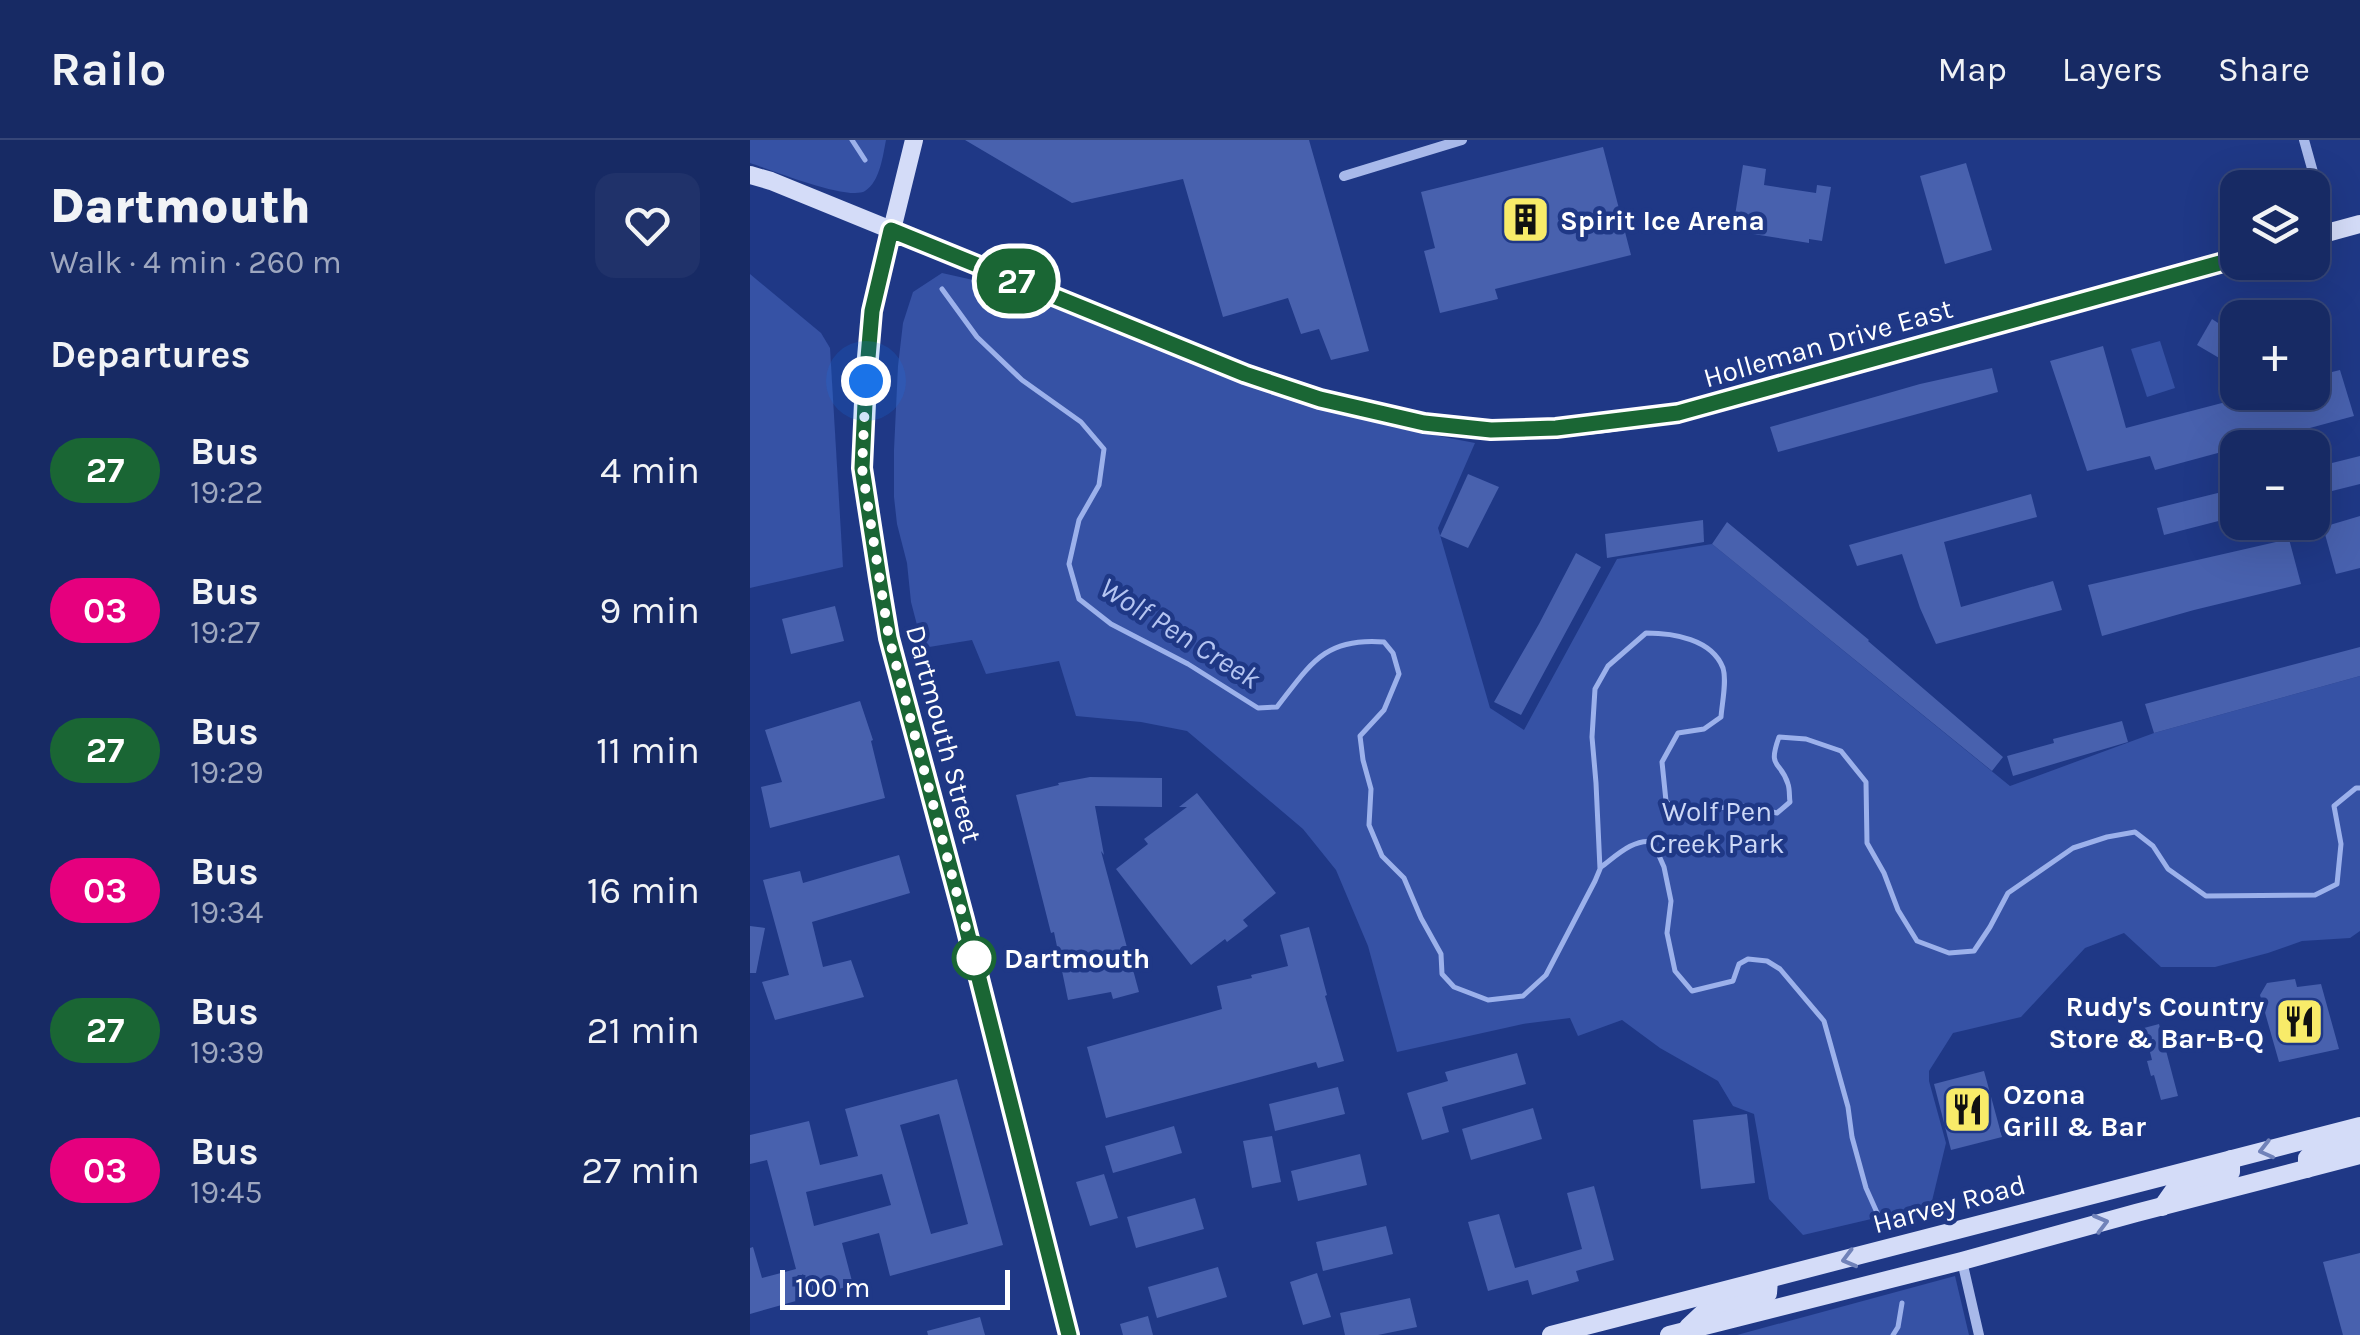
<!DOCTYPE html>
<html lang="en">
<head>
<meta charset="utf-8">
<style>
	:root { --surface:#172a64; --page:#20326a; --text:#f1f3f6; --muted:#9ea7bf; --line:#364678 }
	body { margin:0; font-family:Karla,sans-serif; background:var(--page); color:var(--text); height:100vh; display:flex; flex-direction:column; font-size:38px; white-space:nowrap }
	* { box-sizing:border-box; margin:0 }
	p { font-size:32px; color:var(--muted) }
	.icon { flex:none; width:55px; height:55px; fill:none; stroke:currentColor; stroke-width:2; stroke-linecap:round; stroke-linejoin:round }
	.map { position:relative; flex:1; overflow:hidden }
	.sheet { display:flex; flex-direction:column; background:var(--surface); width:750px }
	.sheet>* { flex:none }
	.badge { padding:0 20px; border-radius:32px; font-size:35px; line-height:65px }
	.buttons { position:absolute; left:1470px; top:30px; display:grid; gap:20px }
	.buttons a { display:grid; place-items:center; width:110px; height:110px; border-radius:20px; background:var(--surface); box-shadow:0 10px 40px #0002,0 0 0 2px var(--line); font-size:50px }
	.scale { position:absolute; left:30px; bottom:25px; width:230px; box-sizing:border-box; padding-left:10px; border:5px solid #fff; border-top:0; font-size:28px; line-height:35px; white-space:nowrap; color:#fff; -webkit-text-stroke:8px #1f3886; paint-order:stroke }
	.you { position:absolute; width:50px; height:50px; margin:-25px; border:8px solid #fff; border-radius:50%; background:#1a73e8; box-shadow:0 0 0 15px #1a73e833 }
	.map>.badge { position:absolute; translate:-50% -50%; box-shadow:0 0 0 5px #fff }
	h2 { padding:0 50px; font-size:38px; line-height:90px }
	.round { display:grid; place-items:center; flex:none; width:105px; height:105px; border-radius:20px; background:var(--page) }
	.summary { display:flex; align-items:center; justify-content:space-between; height:170px; padding:0 50px }
	h1 { font-size:48px; font-weight:800; line-height:75px }
	ul { padding:0; list-style:none }
	li { display:flex; align-items:center; gap:30px; height:140px; padding:0 50px }
	li div { flex:1 }
	li b { display:block; font-size:38px }
	li em { font-style:normal }
	li .badge { min-width:110px; font-weight:700; text-align:center }
	header { display:flex; align-items:center; gap:60px; box-sizing:border-box; height:140px; padding:0 50px; background:var(--surface); border-bottom:2px solid var(--line) }
	header strong { font-size:48px }
	nav { display:flex; gap:55px; margin-inline-start:auto; font-size:35px }
	main { display:flex; flex:1; min-height:0 }
	.map>svg:first-child { display:block }
	.green { fill:#3652a5 }
	.lines { fill:none; stroke-linecap:round; stroke-linejoin:round }
	.stream { stroke:#9cb1eb; stroke-width:5 }
	.building { fill:#4861ae; fill-rule:evenodd }
	.street { stroke:#a8b9ea; stroke-width:10 }
	.secondary { stroke:#d4dcf8; stroke-width:18 }
	.oneway { stroke:#7082b9 }
	.line-casing { stroke:#fff; stroke-width:22 }
	.line { stroke:#1a6634; stroke-width:15 }
	.walk { stroke:#fff; stroke-width:10; stroke-dasharray:0 18 }
	.stop-dot { fill:#fff; stroke:#1a6634; stroke-width:5 }
	.labels { text-anchor:middle; dominant-baseline:central; stroke-width:9; stroke-linejoin:round; paint-order:stroke }
	.poi-label { font-size:28px; font-weight:bold; fill:#fff; stroke:#1f3886; text-anchor:start }
	.street-label { font-size:28px; fill:#fff; stroke:#1f3886 }
	.park-label { font-size:28px; fill:#cdd8f7; stroke:#1f3886 }
	.stop-label { font-size:28px; font-weight:bold; fill:#fff; stroke:#1f3886; text-anchor:start }
	.water-label { font-size:30px; font-style:italic; fill:#b4c4f1; stroke:#1f3886 }
</style>
</head>
<body>
<header>
<strong>Railo</strong>
<nav><a>Map</a><a>Layers</a><a>Share</a></nav>
</header>
<main>
<section class="sheet">
<div class="summary"><div><h1>Dartmouth</h1><p>Walk · 4 min · 260 m</p></div><a class="round"><svg class="icon" aria-label="heart" viewBox="0 0 24 24"><path d="M12 20l-8-8c-3-5 5-10 8-4 3-6 11-1 8 4z"/></svg></a></div>
<h2>Departures</h2>
<ul>
<li><span class="badge" style="background:#1a6634;color:#fff">27</span><div><b>Bus</b><p>19:22</p></div><em>4 min</em></li>
<li><span class="badge" style="background:#e6007e;color:#fff">03</span><div><b>Bus</b><p>19:27</p></div><em>9 min</em></li>
<li><span class="badge" style="background:#1a6634;color:#fff">27</span><div><b>Bus</b><p>19:29</p></div><em>11 min</em></li>
<li><span class="badge" style="background:#e6007e;color:#fff">03</span><div><b>Bus</b><p>19:34</p></div><em>16 min</em></li>
<li><span class="badge" style="background:#1a6634;color:#fff">27</span><div><b>Bus</b><p>19:39</p></div><em>21 min</em></li>
<li><span class="badge" style="background:#e6007e;color:#fff">03</span><div><b>Bus</b><p>19:45</p></div><em>27 min</em></li>
</ul>
</section>
<div class="map">
<svg width="1610" height="1195" viewBox="0 0 1610 1195">
	<rect width="100%" height="100%" fill="#1f3886"/>
	<!-- green -->
	<g class="green">
		<path d="M 0,0 L 136,0 C 133,15 130,42 115,51 C 98,61 22,30 0,23 Z"/>
		<polygon points="192,133 241,144 549,262 642,287 725,303 688,388 740,568 774,590 867,419 962,404 1260,646 1404,593 1610,536 1610,791 1600,798 1552,801 1518,813 1465,827 1411,827 1374,793 1335,808 1271,877 1203,893 1179,931 1179,941 1196,1003 1181,1065 1053,1095 1019,1059 1004,974 983,966 968,941 910,908 872,880 828,896 820,878 773,884 647,912 618,806 586,730 553,689 437,591 391,582 326,576 309,521 236,534 222,500 173,508 161,462 157,423 147,384 144,357 144,310 148,226 153,183 163,152"/>
		<polygon points="0,134 71,193 80,208 93,427 0,448"/>
		<polygon points="1410,201 1425,248 1397,257 1381,209"/>
		<polygon points="1205,1136 1219,1195 987,1195"/>
	</g>
	<g class="lines">
		<!-- stream -->
		<g class="stream">
			<polyline points="102,0 115,20"/>
			<path d="M 192,149 L 227,197 L 272,240 L 331,282 L 354,309 L 349,345 L 329,380 L 319,424 L 329,459 L 361,484 L 438,524 L 508,568 L 527,567 C 560,525 574,497 634,502 L 643,513 L 649,534 L 634,570 L 610,596 L 613,620 L 621,649 L 619,685 L 632,716 L 654,738 L 671,778 L 691,814 L 692,834 L 704,847 L 738,860 L 773,856 L 796,835 L 845,741 L 850,729 L 846,643 L 842,597 L 845,549 L 858,526 L 896,493 C 923,493 962,499 973,528 C 977,541 972,563 971,577 L 954,589 L 928,593 L 912,622 L 916,661 L 929,674 L 964,668 L 996,666 L 1027,673 L 1040,662 C 1039,656 1040,650 1038,644 C 1031,620 1017,630 1029,597 L 1056,599 L 1091,611 L 1116,642 L 1117,703 L 1134,733 L 1148,770 L 1167,801 L 1199,813 L 1224,811 L 1240,787 L 1258,753 L 1323,708 L 1357,697 L 1385,692 L 1403,706 L 1418,729 L 1456,756 L 1565,755 L 1587,744 L 1591,704 L 1584,666 L 1606,648 L 1610,648"/>
			<path d="M 851,727 C 866,716 884,698 903,702 L 914,727 L 921,761 L 917,793 L 925,831 L 942,851 L 983,841 L 989,824 L 998,819 L 1017,821 L 1030,829 L 1074,881 L 1098,967 L 1102,997 L 1116,1048 L 1133,1086"/>
			<polyline points="1143,1195 1148,1187 1152,1163"/>
		</g>
	</g>
	<!-- building -->
	<g class="building">
		<polygon points="215,0 559,0 619,211 581,220 569,189 551,194 538,158 473,177 433,39 322,63"/>
		<polygon points="853,7 881,115 745,149 748,159 690,173 674,111 685,108 671,52"/>
		<polygon points="1216,23 1242,110 1195,124 1170,36"/>
		<polygon points="993,25 1016,29 1014,45 1066,53 1067,45 1081,47 1072,101 1059,99 1059,103 1003,94 1004,91 983,88"/>
		<polygon points="1462,179 1488,196 1488,229 1447,205"/>
		<polygon points="1353,206 1376,288 1495,257 1494,255 1503,252 1562,252 1562,237 1590,230 1604,276 1405,330 1400,316 1337,331 1300,221"/>
		<polygon points="1242,228 1248,252 1028,312 1020,287 1170,244"/>
		<polygon points="1610,316 1610,344 1562,356 1562,328"/>
		<polygon points="718,334 749,347 718,408 690,396"/>
		<polygon points="1488,348 1488,376 1414,395 1407,368"/>
		<polygon points="1281,354 1287,377 1194,402 1211,467 1303,441 1312,470 1186,504 1170,468 1152,414 1107,426 1099,405"/>
		<polygon points="1610,376 1610,428 1586,434 1573,387"/>
		<polygon points="953,380 954,402 857,418 855,394"/>
		<polygon points="977,382 1119,500 1118,501 1253,617 1242,631 962,404"/>
		<polygon points="1539,399 1551,444 1444,470 1352,496 1338,445"/>
		<polygon points="826,413 851,427 771,575 744,562 789,484"/>
		<polygon points="85,466 94,501 41,514 32,479"/>
		<polygon points="1610,507 1610,536 1404,593 1395,564"/>
		<polygon points="110,561 123,600 121,601 135,658 20,688 11,647 32,642 15,590"/>
		<polygon points="1372,581 1378,602 1263,636 1257,616 1304,603 1303,599"/>
		<polygon points="340,637 412,638 412,667 345,666 354,715 351,711 389,852 363,859 361,852 318,860 304,792 301,793 266,655 309,645 308,643"/>
		<polygon points="447,653 526,753 493,780 498,786 477,802 475,799 441,825 366,729 398,704 394,699 437,667 429,667"/>
		<polygon points="149,715 160,753 62,782 73,827 101,820 114,857 25,880 12,842 39,835 13,740 50,731 53,743"/>
		<polygon points="0,786 15,788 6,833 0,833"/>
		<polygon points="559,787 577,855 575,856 594,921 568,928 566,922 356,978 337,907 472,869 467,846 502,838 501,835 538,826 530,795"/>
		<polygon points="1545,839 1547,847 1571,844 1589,909 1529,922 1510,855 1517,843"/>
		<polygon points="1409,884 1428,956 1411,960 1404,935 1401,936 1397,921 1402,920 1394,888"/>
		<polygon points="767,913 776,944 692,967 699,992 672,1000 657,953 698,941 695,932"/>
		<polygon points="1234,931 1252,997 1201,1010 1184,944"/>
		<path d="M 207,939 L 253,1105 L 140,1136 L 129,1093 L 92,1103 L 103,1145 L 0,1174 L 0,1108 L 3,1107 L 12,1138 L 46,1129 L 17,1020 L 0,1024 L 0,995 L 59,981 L 70,1025 L 108,1016 L 95,969 ZM 189,974 L 218,1084 L 181,1094 L 150,985 ZM 132,1034 L 141,1065 L 64,1086 L 56,1052 Z"/>
		<polygon points="588,947 595,974 525,991 519,964"/>
		<polygon points="783,968 792,999 721,1020 712,989"/>
		<polygon points="997,974 1005,1043 951,1049 943,980"/>
		<polygon points="424,986 432,1013 363,1033 355,1006"/>
		<polygon points="522,996 531,1042 502,1048 493,1001"/>
		<polygon points="610,1014 617,1045 548,1061 541,1031"/>
		<polygon points="354,1034 368,1078 340,1086 326,1042"/>
		<polygon points="844,1046 864,1120 826,1131 829,1141 782,1155 778,1140 738,1151 718,1082 749,1074 765,1128 832,1109 817,1053"/>
		<polygon points="445,1058 454,1089 386,1108 377,1077"/>
		<polygon points="636,1086 643,1114 573,1131 566,1102"/>
		<polygon points="1610,1113 1610,1195 1593,1195 1573,1122"/>
		<polygon points="468,1127 477,1157 407,1178 398,1147"/>
		<polygon points="567,1133 581,1177 553,1185 540,1142"/>
		<polygon points="660,1158 667,1187 628,1195 595,1195 590,1173"/>
		<polygon points="398,1176 403,1195 373,1195 370,1184"/>
		<polygon points="230,1177 235,1195 178,1195 177,1191"/>
	</g>
	<g class="lines">
		<!-- street -->
		<g class="street">
			<polyline points="1554,0 1580,93"/>
			<polyline points="594,36 712,0"/>
			<polyline points="1212,1121 1229,1195"/>
		</g>
		<!-- secondary -->
		<g class="secondary">
			<polyline points="164,0 122,171 115,241 112,328 139,498 204,740 319,1195"/>
			<polyline points="0,35 21,41 495,234 570,259 674,283 741,290 806,289 854,284 928,273 1488,118"/>
			<polyline points="1562,97 1610,84"/>
			<polyline points="1557,1029 1557,1018 1562,1013 1610,1000"/>
			<polyline points="1412,1067 1424,1050 1475,1036 1481,1032 1481,1019"/>
			<polyline points="938,1187 955,1171 1018,1153 1019,1140"/>
			<polyline points="801,1195 1610,986"/>
			<polyline points="919,1195 1212,1121 1386,1073 1610,1015"/>
		</g>
	</g>
	<!-- one-way arrows -->
	<defs><path id="oneway-chevron" d="M-2-3.5L2.5 0L-2 3.5" fill="none" stroke-width="1.6" stroke-linecap="round" stroke-linejoin="round" transform="scale(2.5)"/></defs>
	<g class="oneway">
		<use href="#oneway-chevron" transform="translate(1516 1010) rotate(166)"/>
		<use href="#oneway-chevron" transform="translate(1351 1083) rotate(-15)"/>
		<use href="#oneway-chevron" transform="translate(1099 1119) rotate(165)"/>
	</g>
	<g class="lines">
		<defs>
			<polyline id="line" points="319,1195 214,779 139,498 129,438 112,328 116,241 122,171 141,90 495,234 570,259 674,283 741,290 806,288 928,273 1488,118"/>
		</defs>
		<!-- line casing -->
		<use href="#line" class="line-casing"/>
		<!-- line -->
		<use href="#line" class="line"/>
		<!-- walk -->
		<polyline class="walk" points="116,241 112,328 139,498 224,818"/>
	</g>
	<!-- icons -->
	<defs>
		<symbol id="building-square" viewBox="-11 -11 22 22"><rect x="-9" y="-9" width="18" height="18" rx="4" fill="#f8eb69" stroke="#1f3886"/><path d="M-4-6H4V6H1V3H-1V6H-4ZM-2.5-4.3h1.7v1.8h-1.7ZM.8-4.3h1.7v1.8H.8ZM-2.5-1h1.7V.8h-1.7ZM.8-1h1.7V.8H.8Z" fill="#111"/></symbol>
		<symbol id="restaurant-square" viewBox="-11 -11 22 22"><rect x="-9" y="-9" width="18" height="18" rx="4" fill="#f8eb69" stroke="#1f3886"/><path d="M-5-6h1v4h1v-4h1v4h1v-4h1v5L-1.5 .5V6h-2V.5L-5-1ZM5-6V6H3V1.5H1.5Q1.5-4 5-6Z" fill="#111"/></symbol>
	</defs>
	<g fill-rule="evenodd">
		<use href="#building-square" x="748" y="52" width="55" height="55"/>
		<use href="#restaurant-square" x="1522" y="854" width="55" height="55"/>
		<use href="#restaurant-square" x="1190" y="942" width="55" height="55"/>
	</g>
	<!-- markers -->
	<circle class="stop-dot" cx="224" cy="818" r="20"/>
	<g class="labels">
		<!-- poi labels -->
		<g class="poi-label">
			<text x="810" y="80">Spirit Ice Arena</text>
			<text x="1514" y="866" text-anchor="end">Rudy's Country<tspan x="1514" dy="32">Store &amp; Bar-B-Q</tspan></text>
			<text x="1253" y="954">Ozona<tspan x="1253" dy="32">Grill &amp; Bar</tspan></text>
		</g>
		<!-- street labels -->
		<g class="street-label">
			<text transform="translate(1078 203) rotate(-16)">Holleman Drive East</text>
			<text transform="translate(194 594) rotate(75)">Dartmouth Street</text>
			<text transform="translate(1199 1064) rotate(-15)">Harvey Road</text>
		</g>
		<!-- park labels -->
		<g class="park-label">
			<text x="967" y="671">Wolf Pen<tspan x="967" dy="32">Creek Park</tspan></text>
		</g>
		<!-- stop labels -->
		<g class="stop-label">
			<text x="254" y="818">Dartmouth</text>
		</g>
		<!-- water labels -->
		<g class="water-label">
			<text transform="translate(430 493) rotate(32)">Wolf Pen Creek</text>
		</g>
	</g>
</svg>
<div class="buttons">
<a><svg class="icon" aria-label="layers" viewBox="0 0 24 24"><path d="M12 4l9 5-9 5-9-5zM3 14l9 5 9-5"/></svg></a>
<a>+</a>
<a>−</a>
</div>
<div class="scale">100 m</div>
<div class="you" style="left:116px;top:241px"></div>
<b class="badge" style="left:266px;top:141px;background:#1a6634;color:#fff">27</b>
</div>
</main>
</body>
</html>
